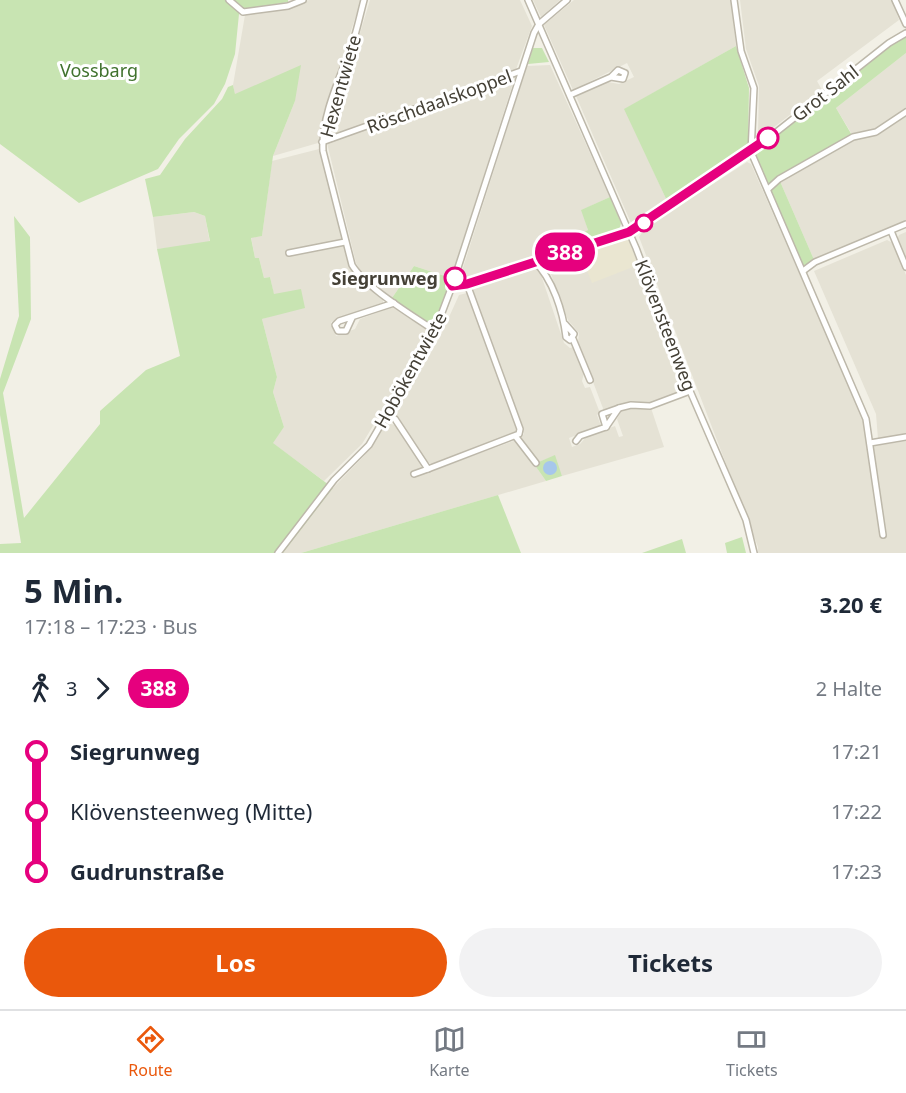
<!DOCTYPE html>
<html lang="de">
<head>
<meta charset="utf-8">
<style>
	:root { --surface:#fff; --page:#f2f2f3; --text:#1f2937; --muted:#747a83; --line:#e0e1e3; --accent:#ea580c }
	body { margin:0; font-family:"Noto Sans",sans-serif; background:var(--page); color:var(--text); height:100vh; display:flex; flex-direction:column; font-size:22px; white-space:nowrap }
	* { box-sizing:border-box; margin:0 }
	p { font-size:20px; color:var(--muted) }
	.icon { flex:none; width:33px; height:33px; fill:none; stroke:currentColor; stroke-width:2; stroke-linecap:round; stroke-linejoin:round }
	.map { position:relative; height:553px; overflow:hidden }
	.panel { display:flex; flex-direction:column; background:var(--surface); flex:1 }
	.panel>* { flex:none }
	.badge { padding:0 12px; border-radius:20px; font-size:21px; line-height:39px }
	.map>.badge { position:absolute; translate:-50% -50%; box-shadow:0 0 0 3px #fff }
	.legs { display:flex; align-items:center; gap:9px; height:66px; padding:0 24px; font-size:20px }
	.legs p { margin-inline-start:auto }
	.head { display:flex; align-items:center; justify-content:space-between; height:102px; padding:0 24px }
	h1 { font-size:33px; font-weight:700; line-height:45px }
	.primary-button { display:flex; gap:12px; margin-top:auto; padding:12px 24px }
	.primary-button a { flex:1; height:69px; border-radius:36px; background:var(--accent); color:#fff; font-size:24px; font-weight:700; line-height:69px; text-align:center }
	.primary-button a+a { background:var(--page); color:var(--text) }
	ul { padding:0 24px; list-style:none }
	li { display:flex; align-items:center; gap:21px; height:60px; font-size:22px }
	li i { display:grid; place-items:center; width:9px; height:100%; margin:0 8px; background:currentColor }
	li i::after { content:''; width:15px; height:15px; margin:-8px; border:4px solid; border-radius:50%; background:var(--surface) }
	li p { margin-inline-start:auto }
	li:first-child i { background:linear-gradient(#0000 50%,currentColor 0) }
	li:last-child i { background:linear-gradient(currentColor 50%,#0000 0) }
	.dock { display:flex; justify-content:space-around; align-items:center; height:84px; border-top:2px solid var(--line); background:var(--surface); font-size:16px; color:var(--muted) }
	.dock a { display:grid; justify-items:center; gap:3px }
	.dock .current { color:var(--accent) }
	.map>svg:first-child { display:block }
	.residential { fill:#e5e2d5 }
	.education { fill:#eae6d1 }
	.green { fill:#c8e4b2 }
	.water { fill:#a6c7eb }
	.lines { fill:none; stroke-linecap:round; stroke-linejoin:round }
	.minor-casing { stroke:#bdb8aa; stroke-width:8 }
	.minor { stroke:#fff; stroke-width:5 }
	.line-1-casing { stroke:#fff; stroke-width:14 }
	.line-1 { stroke:#e6007e; stroke-width:9 }
	.stop-1-dot { fill:#fff; stroke:#e6007e; stroke-width:3 }
	.labels { text-anchor:middle; dominant-baseline:central; stroke-width:6; stroke-linejoin:round; paint-order:stroke }
	.park-label { font-size:18px; fill:#40722d; stroke:#fff }
	.street-label { font-size:18px; fill:#444036; stroke:#fff }
	.stop-label { font-size:18px; font-weight:bold; fill:#444036; stroke:#fff; text-anchor:end }
</style>
</head>
<body>
<div class="map">
<svg width="906" height="553" viewBox="0 0 906 553">
	<rect width="100%" height="100%" fill="#f2f0e6"/>
	<!-- residential -->
	<g class="residential">
		<polygon points="309,0 361,0 331,93 318,143 273,156 295,101 235,94 233,85 245,15 288,8"/>
		<polygon points="370,0 520,0 532,26 515,72 329,136"/>
		<polygon points="533,0 560,0 541,17"/>
		<polygon points="574,0 731,0 736,46 625,109 668,203 635,225 631,223 576,96 608,82 619,84 634,77 627,63 573,90 544,25"/>
		<polygon points="740,0 892,0 899,20 817,81 822,90 764,135 758,132 759,86 746,49"/>
		<polygon points="906,53 906,224 815,262 779,179 853,136 836,108"/>
		<polygon points="550,65 610,197 582,210 588,230 584,232 586,241 468,280 461,274 527,66"/>
		<polygon points="515,77 451,278 414,266 392,298 362,274 356,263 327,143"/>
		<polygon points="319,149 349,266 358,278 383,299 383,304 331,322 336,336 355,329 360,319 393,307 430,332 362,444 324,481 272,443 284,427 273,392 277,377 262,319 278,314 270,277 264,278 259,258 255,258 251,237 262,236 272,161"/>
		<polygon points="747,162 751,164 863,418 867,447 906,441 906,553 758,553 758,547 639,237 646,227"/>
		<polygon points="194,212 205,216 210,243 157,249 153,217"/>
		<polygon points="906,232 906,261 897,239 899,235"/>
		<polygon points="622,238 629,241 685,391 649,403 633,402 604,411 578,342 579,333 568,320 548,266 554,260"/>
		<polygon points="887,240 893,243 906,275 906,435 878,439 876,414 814,271"/>
		<polygon points="534,268 540,272 564,343 570,348 574,347 584,373 582,381 585,388 590,387 600,413 597,415 601,426 569,438 572,447 580,444 587,436 615,426 619,437 623,436 617,419 622,410 630,407 651,408 664,447 562,476 554,456 534,464 546,481 301,553 283,553 333,488 364,456 386,423 395,425 422,465 421,468 412,472 414,477 516,440 524,434 472,292 475,286"/>
		<polygon points="467,293 517,427 516,435 432,464 427,462 395,412 440,337 459,295"/>
	</g>
	<!-- education -->
	<polygon class="education" points="622,238 629,241 638,265 592,283 579,251"/>
	<!-- green -->
	<g class="green">
		<polygon points="0,0 288,0 288,2 246,9 239,14 235,54 225,84 214,104 179,139 158,169 79,203 0,144"/>
		<polygon points="906,34 906,53 836,108 853,137 779,179 815,262 803,271 751,152 889,43"/>
		<polygon points="736,46 749,88 748,144 742,155 668,203 624,109"/>
		<polygon points="533,48 542,48 549,62 528,64"/>
		<polygon points="301,65 295,101 273,156 262,236 251,238 255,258 259,258 264,278 270,277 274,294 301,289 305,308 262,319 277,377 273,392 284,427 273,443 333,488 283,553 0,553 0,544 21,543 0,415 0,379 19,316 14,216 30,237 31,319 3,393 24,518 100,424 100,411 146,370 180,356 157,249 210,241 205,216 194,212 153,217 145,179 160,175 185,139 222,99 228,87 233,85 235,94"/>
		<polygon points="610,197 621,223 619,231 586,241 584,232 588,230 581,210"/>
		<polygon points="414,266 451,278 435,322 426,321 392,298"/>
		<polygon points="555,455 562,476 546,481 534,464"/>
		<polygon points="498,495 521,553 301,553"/>
		<polygon points="742,537 746,553 727,553 725,543"/>
		<polygon points="682,539 686,553 642,553"/>
	</g>
	<!-- water -->
	<circle class="water" cx="550" cy="468" r="7"/>
	<g class="lines">
		<defs>
			<g id="minor">
				<polyline points="229,0 243,12 288,6 303,0"/>
				<path d="M 364,0 C 360,15 357,30 352,45 C 340,78 321,116 323,151 L 352,265 C 366,288 412,315 435,331"/>
				<polyline points="528,0 636,248 690,391 746,520 754,553"/>
				<polyline points="734,0 741,51 754,88 751,152 866,419 883,535"/>
				<polyline points="895,0 906,24"/>
				<polyline points="570,95 611,77 618,70 625,73 623,79 611,77"/>
				<polyline points="322,142 521,71"/>
				<polyline points="768,189 779,179 853,137 876,132 906,112"/>
				<polyline points="891,231 906,267"/>
				<polyline points="289,253 345,242"/>
				<path d="M 534,261 C 553,279 563,312 566,337 L 570,340 L 574,334 L 565,324"/>
				<polyline points="803,271 815,262 906,224"/>
				<polyline points="452,286 467,284 629,232 751,152 889,43 906,33"/>
				<polyline points="352,318 346,331 338,331 335,325 339,321 394,303"/>
				<polyline points="573,339 590,380"/>
				<polyline points="619,408 631,405 650,406 690,391"/>
				<polygon points="619,408 606,427 602,414"/>
				<polyline points="387,414 395,419 428,469 519,434 520,429 467,284"/>
				<polyline points="516,437 536,463"/>
				<polyline points="576,441 580,436 606,427"/>
				<polyline points="870,443 906,437"/>
				<polyline points="414,474 428,469"/>
				<polyline points="278,553 334,480 369,445 435,331 452,286 534,33 539,24 567,0"/>
			</g>
		</defs>
		<!-- minor casing -->
		<use href="#minor" class="minor-casing"/>
		<!-- minor -->
		<use href="#minor" class="minor"/>
	</g>
	<g class="lines">
		<defs>
			<polyline id="line-1" points="455,278 452,286 467,284 629,232 768,138"/>
		</defs>
		<!-- line-1 casing -->
		<use href="#line-1" class="line-1-casing"/>
		<!-- line-1 -->
		<use href="#line-1" class="line-1"/>
	</g>
	<!-- markers -->
	<g class="stop-1-dot">
		<circle cx="768" cy="138" r="10"/>
		<circle cx="644" cy="223" r="8"/>
		<circle cx="455" cy="278" r="10"/>
	</g>
	<g class="labels">
		<!-- park labels -->
		<g class="park-label">
			<text x="99" y="70">Vossbarg</text>
		</g>
		<!-- street labels -->
		<g class="street-label">
			<text transform="translate(340 86) rotate(-74)">Hexentwiete</text>
			<text transform="translate(825 93) rotate(-38)">Grot Sahl</text>
			<text transform="translate(439 101) rotate(-20)">Röschdaalskoppel</text>
			<text transform="translate(666 325) rotate(69)">Klövensteenweg</text>
			<text transform="translate(410 370) rotate(-61)">Hobökentwiete</text>
		</g>
		<!-- stop labels -->
		<g class="stop-label">
			<text x="438" y="278">Siegrunweg</text>
		</g>
	</g>
</svg>
<b class="badge" style="left:565px;top:252px;background:#e6007e;color:#fff">388</b>
</div>
<section class="panel">
<div class="head"><div><h1>5 Min.</h1><p>17:18 – 17:23 · Bus</p></div><b>3.20 €</b></div>
<div class="legs"><svg class="icon" aria-label="walk" viewBox="0 0 24 24"><circle cx="13" cy="4" r="2"/><path d="M13 8l-2 6 4 7M11 14l-3 7M7 12l3-4h3l4 4"/></svg>3<svg class="icon" aria-label="forward" viewBox="0 0 24 24"><path d="M9 5l7 7-7 7"/></svg><b class="badge" style="background:#e6007e;color:#fff">388</b><p>2 Halte</p></div>
<ul>
<li><i style="color:#e6007e"></i><b>Siegrunweg</b><p>17:21</p></li>
<li><i style="color:#e6007e"></i><span>Klövensteenweg (Mitte)</span><p>17:22</p></li>
<li><i style="color:#e6007e"></i><b>Gudrunstraße</b><p>17:23</p></li>
</ul>
<div class="primary-button"><a>Los</a><a>Tickets</a></div>
</section>
<nav class="dock">
<a class="current"><svg class="icon" aria-label="directions" viewBox="0 0 24 24"><path d="M12 3l9 9-9 9-9-9zM9 14v-3h6M13 9l2 2-2 2"/></svg>Route</a>
<a><svg class="icon" aria-label="map" viewBox="0 0 24 24"><path d="M3 6l6-2 6 2 6-2v14l-6 2-6-2-6 2zM9 4v14M15 6v14"/></svg>Karte</a>
<a><svg class="icon" aria-label="tickets" viewBox="0 0 24 24"><path d="M3 7h18v10H3zM15 7v10"/></svg>Tickets</a>
</nav>
</body>
</html>
